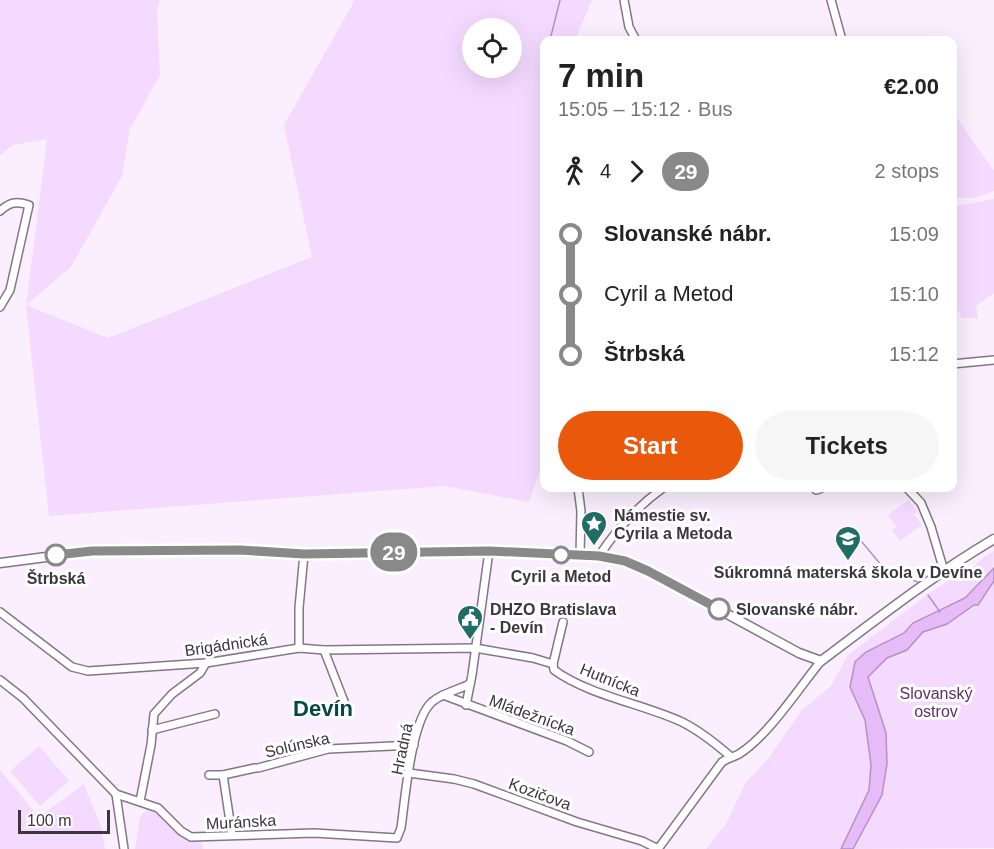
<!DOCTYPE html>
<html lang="en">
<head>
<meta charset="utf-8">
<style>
	:root { --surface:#fff; --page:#f6f6f6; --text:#222; --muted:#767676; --accent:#ea580c }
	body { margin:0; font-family:Arial,sans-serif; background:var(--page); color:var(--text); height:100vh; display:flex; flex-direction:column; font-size:22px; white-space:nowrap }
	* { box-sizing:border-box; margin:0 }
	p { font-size:20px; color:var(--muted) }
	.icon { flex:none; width:33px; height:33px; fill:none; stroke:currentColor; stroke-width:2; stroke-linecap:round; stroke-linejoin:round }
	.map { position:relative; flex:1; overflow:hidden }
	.side { position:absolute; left:540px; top:36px; width:417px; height:456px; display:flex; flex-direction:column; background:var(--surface); border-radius:12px; box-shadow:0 6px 24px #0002 }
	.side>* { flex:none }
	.badge { padding:0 12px; border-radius:20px; font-size:21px; line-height:39px }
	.fabs { position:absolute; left:462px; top:18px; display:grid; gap:12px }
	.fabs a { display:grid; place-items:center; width:60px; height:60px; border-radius:50%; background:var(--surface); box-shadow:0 6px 24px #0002; font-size:30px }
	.scale { position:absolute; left:18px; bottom:15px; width:92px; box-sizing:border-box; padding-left:6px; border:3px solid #3c363e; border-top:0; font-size:16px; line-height:21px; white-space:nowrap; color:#3c363e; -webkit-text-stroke:4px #fff; paint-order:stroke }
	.map>.badge { position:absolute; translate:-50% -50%; box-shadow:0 0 0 3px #fff }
	.legs { display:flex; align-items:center; gap:9px; height:66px; padding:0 18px; font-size:20px }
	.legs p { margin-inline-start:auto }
	.headline { display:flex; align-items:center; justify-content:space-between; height:102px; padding:0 18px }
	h1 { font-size:33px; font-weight:700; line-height:45px }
	.button { display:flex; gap:12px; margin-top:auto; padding:12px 18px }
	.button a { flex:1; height:69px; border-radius:36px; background:var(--accent); color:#fff; font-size:24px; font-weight:700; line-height:69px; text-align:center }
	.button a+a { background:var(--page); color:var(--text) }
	ul { padding:0 18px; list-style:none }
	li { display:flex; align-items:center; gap:21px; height:60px; font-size:22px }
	li i { display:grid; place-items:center; width:9px; height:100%; margin:0 8px; background:currentColor }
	li i::after { content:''; width:15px; height:15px; margin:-8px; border:4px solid; border-radius:50%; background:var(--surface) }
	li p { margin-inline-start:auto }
	li:first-child i { background:linear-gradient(#0000 50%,currentColor 0) }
	li:last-child i { background:linear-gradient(currentColor 50%,#0000 0) }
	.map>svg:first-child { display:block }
	.green { fill:#f4daff; fill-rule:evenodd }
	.water { fill:#e6bbf7; stroke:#b393c0; stroke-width:1.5 }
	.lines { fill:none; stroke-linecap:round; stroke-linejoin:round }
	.stream { stroke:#b393c0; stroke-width:1.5 }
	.minor-casing { stroke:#837688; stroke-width:10 }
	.tertiary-casing { stroke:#837688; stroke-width:11 }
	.minor { stroke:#fff; stroke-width:7 }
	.tertiary { stroke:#fff; stroke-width:8 }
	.line-1-casing { stroke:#fff; stroke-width:14 }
	.line-1 { stroke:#898989; stroke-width:9 }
	.stop-1-dot { fill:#fff; stroke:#898989; stroke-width:3 }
	.labels { text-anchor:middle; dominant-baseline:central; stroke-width:6; stroke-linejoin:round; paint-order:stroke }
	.poi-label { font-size:16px; font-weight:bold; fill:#3c363e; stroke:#fff; text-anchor:start }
	.stop-label { font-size:16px; font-weight:bold; fill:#3c363e; stroke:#fff }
	.street-label { font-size:16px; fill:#3c363e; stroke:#fff }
	.park-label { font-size:16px; fill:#5e2c71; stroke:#fff }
	.district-label { font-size:22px; font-weight:bold; fill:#054744; stroke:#fff }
</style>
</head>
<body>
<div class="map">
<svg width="994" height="849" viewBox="0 0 994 849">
	<rect width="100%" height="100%" fill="#faeeff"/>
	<!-- green -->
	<g class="green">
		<path d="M 0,0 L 160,0 L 157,10 L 160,75 L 130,129 L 122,176 L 71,267 L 26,305 L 108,338 L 312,257 L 284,125 L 355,0 L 592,0 L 575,40 L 544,40 L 544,459 L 529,502 L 444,486 L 49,516 L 26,306 L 47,139 L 13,145 L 0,155 ZM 472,28 L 512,28 L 512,68 L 472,68 Z"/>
		<polygon points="952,111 994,171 994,191 974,198 953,198"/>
		<polygon points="994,199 994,293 976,306 978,318 961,318 960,311 953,312 952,207"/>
		<polygon points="909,500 917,511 914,514 922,525 900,541 892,530 896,527 888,515"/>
		<polygon points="994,551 993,570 965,598 913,623 904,633 887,640 855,662 850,687 865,720 871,765 869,790 841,849 706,849 726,824 746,782 768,759 802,710 831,686 848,655 924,597 960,573 971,569 984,557"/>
		<polygon points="994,581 994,848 853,849 882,795 875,703 868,678 887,658 907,650 923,632 947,624 974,605"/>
		<polygon points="39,746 69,781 40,806 10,771"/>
		<polygon points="0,770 39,817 84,784 101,827 105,849 0,849"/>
		<path d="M 148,808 C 153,810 158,812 161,815 C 176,827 179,841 201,840 L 203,849 L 135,849 L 140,817 Z"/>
	</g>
	<!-- water -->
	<polygon class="water" points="994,568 994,581 978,605 974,605 947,624 923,632 907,650 887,658 868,677 886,733 887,764 882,795 853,849 841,849 869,790 871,765 865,720 850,687 855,662 866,652 904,633 913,623 965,598"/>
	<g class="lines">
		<!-- stream -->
		<g class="stream">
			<polyline points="550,40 560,0"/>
			<polyline points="862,542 887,572 918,582"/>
			<polyline points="928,595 940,612"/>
		</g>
		<defs>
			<g id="minor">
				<polyline points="624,0 629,27 636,40"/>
				<polyline points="831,0 842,40"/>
				<path d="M 0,211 C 10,202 16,201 29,205 L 10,290 L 0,307"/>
				<polyline points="952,364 994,360"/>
				<polyline points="578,488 581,511 580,556"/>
				<polyline points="815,488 816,490 820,489"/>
				<polyline points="907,488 921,503 931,527 944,571"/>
				<path d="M 599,556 C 616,530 638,506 663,488"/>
				<path d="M 0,612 L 72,667 L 88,671 L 206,663 L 299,648 L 324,650 L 475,648 L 533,658 L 553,664 L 554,670 C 588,695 643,704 682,722 C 700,731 715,743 730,756"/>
				<polyline points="299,648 299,608 304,554"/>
				<polyline points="324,650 347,709"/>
				<polyline points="553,664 563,622"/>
				<path d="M 0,680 L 23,698 L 116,794 L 158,808 L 181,831 L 191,837 L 314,833 L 397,838 L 401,828 C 405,800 411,720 432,702 C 442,693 458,690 470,684"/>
				<polyline points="443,695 567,741 589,752"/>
				<polyline points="466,705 472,675 489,551"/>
				<polyline points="152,730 215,714"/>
				<polyline points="258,768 328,749 414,745"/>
				<polyline points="409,773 454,779 474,784 577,822 642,841 658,849"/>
				<polyline points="209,775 223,775 255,768"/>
				<polyline points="223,775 232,835"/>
				<polyline points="116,794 124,849"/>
				<polyline points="140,801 151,745 154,714 172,694 200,673 206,663"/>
				<path d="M 658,849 L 722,762 C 728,758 734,757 739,754 C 769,735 798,689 821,661"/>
			</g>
			<path id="tertiary" d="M 0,563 L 92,551 L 240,550 L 304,554 L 489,551 L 599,556 L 625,561 L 648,571 L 799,653 L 821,661 C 877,619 933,575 994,539"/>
		</defs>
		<!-- minor casing -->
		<use href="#minor" class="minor-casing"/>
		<!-- tertiary casing -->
		<use href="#tertiary" class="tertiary-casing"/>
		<!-- minor -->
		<use href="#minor" class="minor"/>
		<!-- tertiary -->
		<use href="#tertiary" class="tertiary"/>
	</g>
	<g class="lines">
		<defs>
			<polyline id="line-1" points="56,555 92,551 240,550 304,554 489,551 599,556 625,561 648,571 719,609"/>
		</defs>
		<!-- line-1 casing -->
		<use href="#line-1" class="line-1-casing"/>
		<!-- line-1 -->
		<use href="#line-1" class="line-1"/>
	</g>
	<!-- icons -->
	<defs>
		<symbol id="sight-pin" viewBox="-11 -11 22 30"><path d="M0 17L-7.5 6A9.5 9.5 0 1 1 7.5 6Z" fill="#206c67" stroke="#fff"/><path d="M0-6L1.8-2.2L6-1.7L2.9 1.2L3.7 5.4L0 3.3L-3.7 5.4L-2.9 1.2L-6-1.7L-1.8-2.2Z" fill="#fff"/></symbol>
		<symbol id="school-pin" viewBox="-11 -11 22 30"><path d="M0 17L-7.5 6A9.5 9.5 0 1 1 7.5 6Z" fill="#206c67" stroke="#fff"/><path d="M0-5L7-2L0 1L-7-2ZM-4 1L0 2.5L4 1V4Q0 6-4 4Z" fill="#fff"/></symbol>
		<symbol id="civic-pin" viewBox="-11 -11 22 30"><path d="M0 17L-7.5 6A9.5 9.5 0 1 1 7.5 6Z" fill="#206c67" stroke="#fff"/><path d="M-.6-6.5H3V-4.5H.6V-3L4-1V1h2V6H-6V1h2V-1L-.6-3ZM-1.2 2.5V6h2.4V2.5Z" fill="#fff"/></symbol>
	</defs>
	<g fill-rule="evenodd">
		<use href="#sight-pin" x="579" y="509" width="30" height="40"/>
		<use href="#school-pin" x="833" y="524" width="30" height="40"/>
		<use href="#civic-pin" x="455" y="603" width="30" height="40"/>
	</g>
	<!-- markers -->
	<g class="stop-1-dot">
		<circle cx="56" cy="555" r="10"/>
		<circle cx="561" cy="555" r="8"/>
		<circle cx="719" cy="609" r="10"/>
	</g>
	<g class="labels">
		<!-- poi labels -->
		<g class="poi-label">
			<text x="614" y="515">Námestie sv.<tspan x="614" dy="18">Cyrila a Metoda</tspan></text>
			<text x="848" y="572" text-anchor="middle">Súkromná materská škola v Devíne</text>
			<text x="490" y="609">DHZO Bratislava<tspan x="490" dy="18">- Devín</tspan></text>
		</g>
		<!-- stop labels -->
		<g class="stop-label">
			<text x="561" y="576">Cyril a Metod</text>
			<text x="56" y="578">Štrbská</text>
			<text x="736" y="609" text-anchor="start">Slovanské nábr.</text>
		</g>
		<!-- street labels -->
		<g class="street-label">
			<text transform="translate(226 645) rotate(-8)">Brigádnická</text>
			<text transform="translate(610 680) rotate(22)">Hutnícka</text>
			<text transform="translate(532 715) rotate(20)">Mládežnícka</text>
			<text transform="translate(297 745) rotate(-13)">Solúnska</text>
			<text transform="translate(402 749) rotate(-78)">Hradná</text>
			<text transform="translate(540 794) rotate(20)">Kozičova</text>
			<text transform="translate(241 822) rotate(-3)">Muránska</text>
		</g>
		<!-- park labels -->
		<g class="park-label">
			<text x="936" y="693">Slovanský<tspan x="936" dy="18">ostrov</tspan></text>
		</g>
		<!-- district labels -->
		<g class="district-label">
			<text x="323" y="708">Devín</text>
		</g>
	</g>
</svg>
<div class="fabs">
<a><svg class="icon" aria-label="locate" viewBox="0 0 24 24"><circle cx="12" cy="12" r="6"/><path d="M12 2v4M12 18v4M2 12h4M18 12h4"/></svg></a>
</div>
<div class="scale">100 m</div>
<b class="badge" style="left:394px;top:552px;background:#898989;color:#fff">29</b>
<section class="side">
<div class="headline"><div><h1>7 min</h1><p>15:05 – 15:12 · Bus</p></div><b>€2.00</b></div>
<div class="legs"><svg class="icon" aria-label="walk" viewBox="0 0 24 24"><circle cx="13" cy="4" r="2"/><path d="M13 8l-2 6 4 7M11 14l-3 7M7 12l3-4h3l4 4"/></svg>4<svg class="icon" aria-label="forward" viewBox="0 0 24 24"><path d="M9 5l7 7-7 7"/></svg><b class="badge" style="background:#898989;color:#fff">29</b><p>2 stops</p></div>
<ul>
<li><i style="color:#898989"></i><b>Slovanské nábr.</b><p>15:09</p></li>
<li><i style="color:#898989"></i><span>Cyril a Metod</span><p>15:10</p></li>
<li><i style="color:#898989"></i><b>Štrbská</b><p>15:12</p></li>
</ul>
<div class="button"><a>Start</a><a>Tickets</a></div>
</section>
</div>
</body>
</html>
